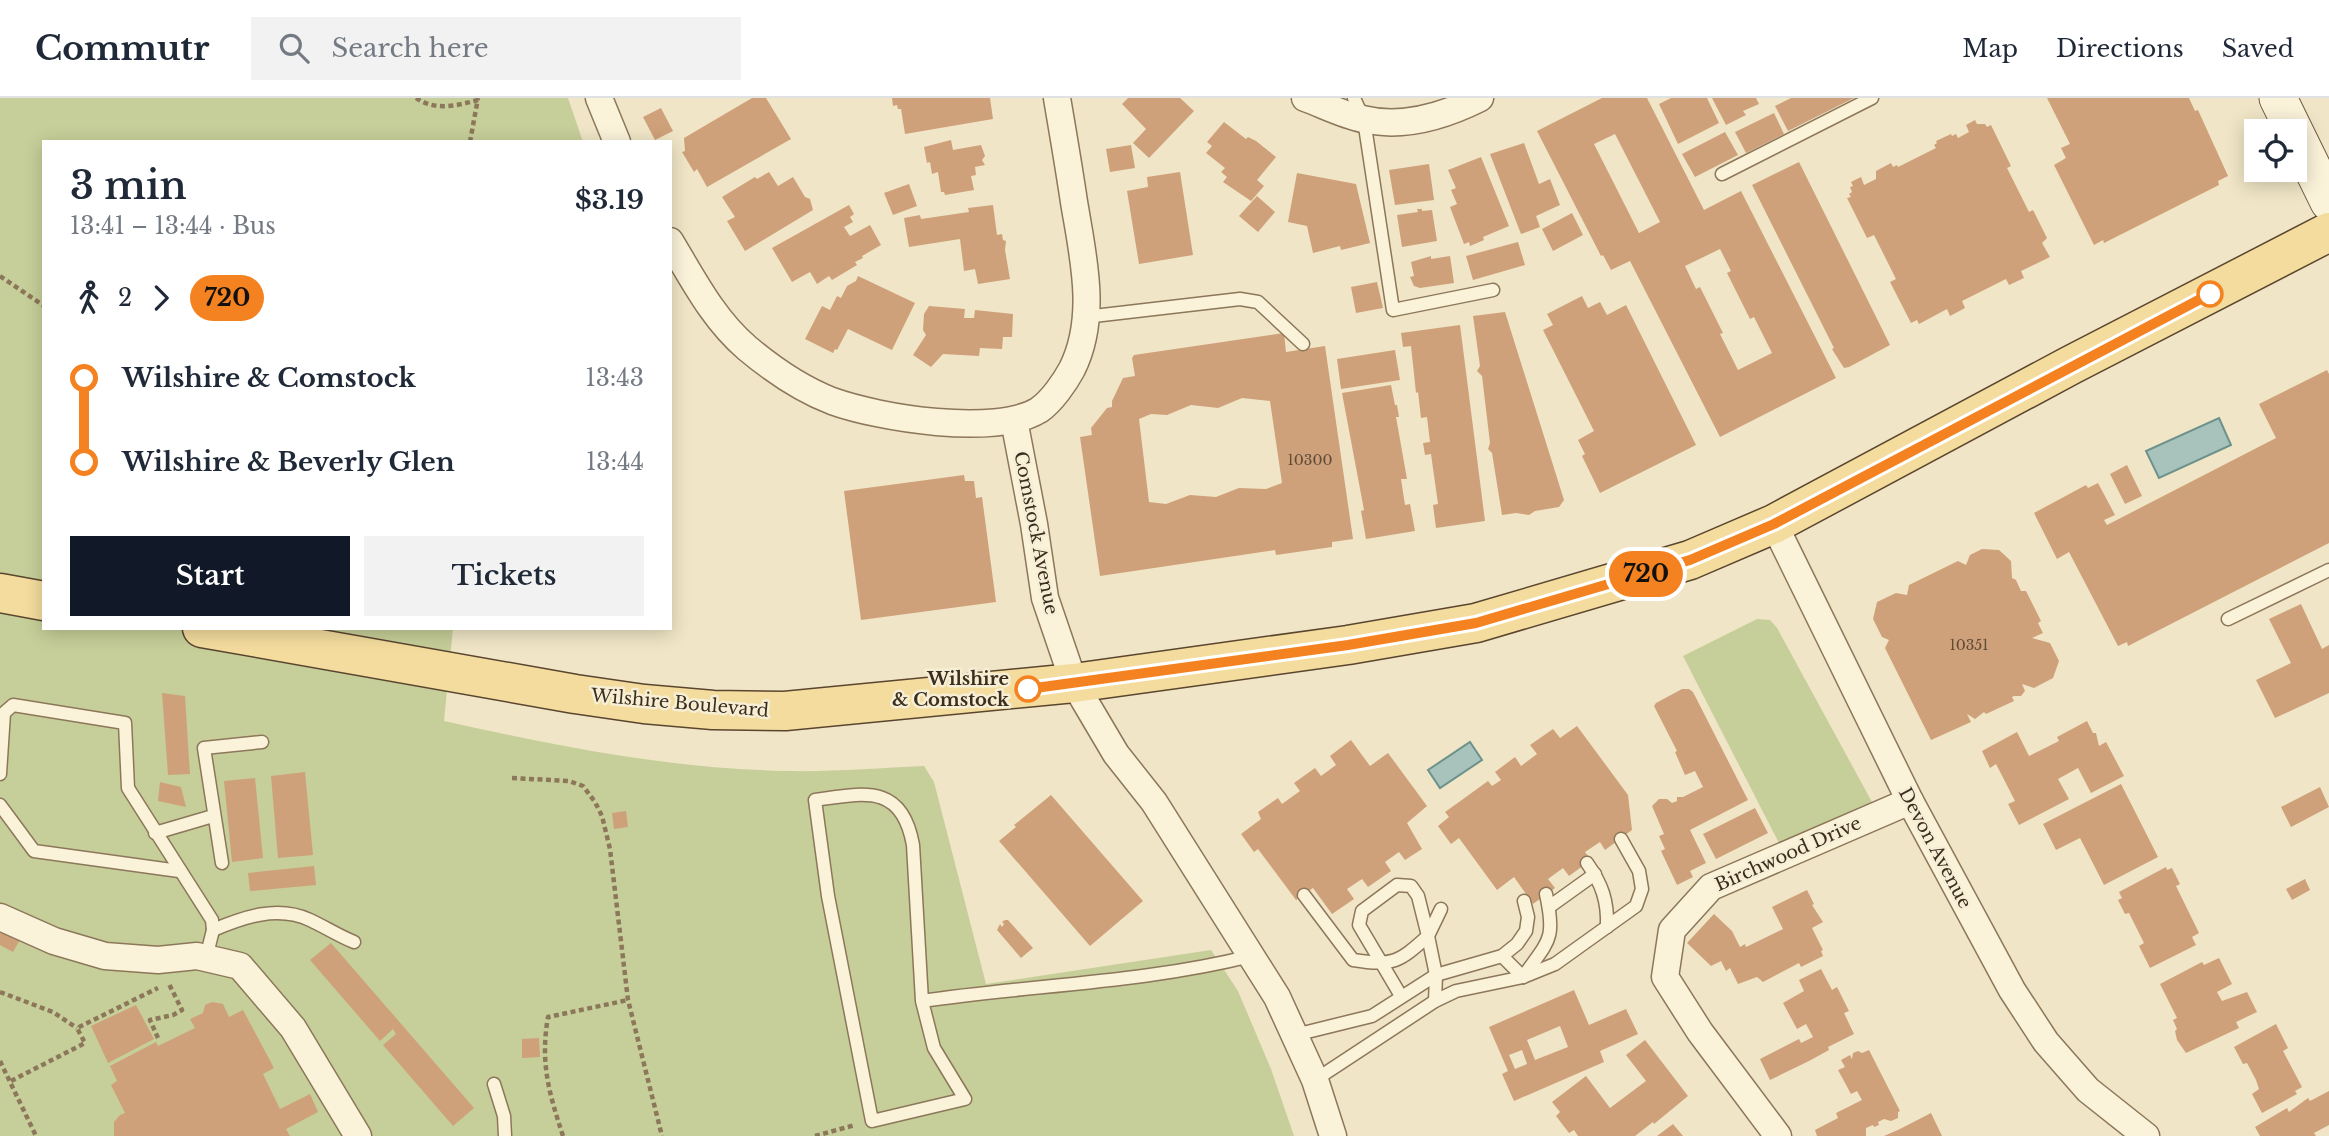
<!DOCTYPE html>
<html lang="en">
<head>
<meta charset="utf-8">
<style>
	:root { --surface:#fff; --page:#f2f2f3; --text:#1f2937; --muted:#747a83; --line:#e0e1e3; --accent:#111827 }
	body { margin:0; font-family:"Libre Baskerville",serif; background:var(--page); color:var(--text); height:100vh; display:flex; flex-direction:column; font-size:26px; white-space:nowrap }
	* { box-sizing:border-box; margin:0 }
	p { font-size:23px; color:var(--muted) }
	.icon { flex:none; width:38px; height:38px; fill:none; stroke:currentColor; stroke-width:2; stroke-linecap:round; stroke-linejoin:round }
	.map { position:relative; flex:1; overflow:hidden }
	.sheet { position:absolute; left:42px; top:42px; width:630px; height:490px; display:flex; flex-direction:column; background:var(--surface); border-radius:0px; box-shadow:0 4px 18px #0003 }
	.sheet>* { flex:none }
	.badge { padding:0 14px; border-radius:23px; font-size:24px; line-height:46px }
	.controls { position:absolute; left:2244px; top:21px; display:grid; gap:14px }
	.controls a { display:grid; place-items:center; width:63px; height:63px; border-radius:0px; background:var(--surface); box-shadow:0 4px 18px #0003; font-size:35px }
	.map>.badge { position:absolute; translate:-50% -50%; box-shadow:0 0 0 4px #fff }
	.legs { display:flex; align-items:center; gap:10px; height:77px; padding:0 28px; font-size:23px }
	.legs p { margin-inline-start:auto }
	.head { display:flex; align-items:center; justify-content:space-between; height:119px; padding:0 28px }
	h1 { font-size:38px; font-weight:600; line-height:52px }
	.cta { display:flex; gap:14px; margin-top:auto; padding:14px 28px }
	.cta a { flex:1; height:80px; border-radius:0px; background:var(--accent); color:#fff; font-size:28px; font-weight:600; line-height:80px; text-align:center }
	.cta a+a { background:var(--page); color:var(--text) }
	ul { padding:0 28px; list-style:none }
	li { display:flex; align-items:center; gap:24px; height:84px; font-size:26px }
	li i { display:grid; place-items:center; width:10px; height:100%; margin:0 9px; background:currentColor }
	li i::after { content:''; width:18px; height:18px; margin:-9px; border:5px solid; border-radius:50%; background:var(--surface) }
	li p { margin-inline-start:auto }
	li:first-child i { background:linear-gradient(#0000 50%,currentColor 0) }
	li:last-child i { background:linear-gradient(currentColor 50%,#0000 0) }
	header { display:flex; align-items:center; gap:42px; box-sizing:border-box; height:98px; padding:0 35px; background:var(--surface); border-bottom:2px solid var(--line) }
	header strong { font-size:33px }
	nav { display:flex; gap:38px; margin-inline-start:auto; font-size:24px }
	.search { width:490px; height:63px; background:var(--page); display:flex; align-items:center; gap:18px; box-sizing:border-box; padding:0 24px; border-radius:0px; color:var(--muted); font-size:26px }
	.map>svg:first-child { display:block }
	.green { fill:#c6cf99 }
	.water { fill:#a7c3bc; stroke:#6d928b; stroke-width:2 }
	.building { fill:#cfa17a; fill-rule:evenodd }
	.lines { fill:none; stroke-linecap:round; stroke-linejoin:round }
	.service-casing { stroke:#8c775a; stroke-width:15 }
	.minor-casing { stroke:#8c775a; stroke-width:29 }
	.secondary-casing { stroke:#6e583e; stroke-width:39 }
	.primary-casing { stroke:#5a452f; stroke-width:41 }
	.path { stroke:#8c775a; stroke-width:4.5; stroke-dasharray:5 3.5; stroke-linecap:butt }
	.service { stroke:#faf2d9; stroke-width:12 }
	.minor { stroke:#faf2d9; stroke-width:26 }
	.secondary { stroke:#faf2d9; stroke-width:37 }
	.primary { stroke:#f3dc9d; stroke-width:38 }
	.line-1-casing { stroke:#fff; stroke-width:16 }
	.line-1 { stroke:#f58220; stroke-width:10 }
	.stop-1-dot { fill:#fff; stroke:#f58220; stroke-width:3.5 }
	.labels { text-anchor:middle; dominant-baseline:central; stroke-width:5; stroke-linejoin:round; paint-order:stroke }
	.number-label { font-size:14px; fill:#604b36 }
	.street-label { font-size:18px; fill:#3b2e1f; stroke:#f7efd5 }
	.stop-label { font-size:18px; font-weight:bold; fill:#3b2e1f; stroke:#f7efd5; text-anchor:end }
</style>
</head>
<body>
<header>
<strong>Commutr</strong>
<div class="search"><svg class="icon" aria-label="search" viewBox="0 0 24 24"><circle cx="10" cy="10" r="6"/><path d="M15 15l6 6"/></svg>Search here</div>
<nav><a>Map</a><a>Directions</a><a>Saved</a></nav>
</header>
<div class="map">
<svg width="2329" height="1038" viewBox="0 0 2329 1038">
	<rect width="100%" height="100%" fill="#f0e5c6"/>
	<!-- green -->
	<g class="green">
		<path d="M 0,0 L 568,0 L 583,44 L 44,44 L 44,530 L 453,530 L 444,623 C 557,648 670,671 786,673 C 832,674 878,670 924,668 L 934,684 L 986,886 L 1211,852 L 1238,893 L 1271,971 L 1294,1038 L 0,1038 Z"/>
		<polygon points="1757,521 1770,522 1777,530 1872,704 1781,749 1683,558"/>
	</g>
	<!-- water -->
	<g class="water">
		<polygon points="2219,320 2231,347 2159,380 2146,353"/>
		<polygon points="1470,644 1482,662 1440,690 1428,672"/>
	</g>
	<!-- building -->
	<g class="building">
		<polygon points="752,0 766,0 791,41 707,89 697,71 694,74 682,54 685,53 684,40"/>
		<polygon points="892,0 990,0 993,21 905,36 901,11 898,11 897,7 893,8"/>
		<polygon points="1128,0 1180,0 1194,13 1149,60 1133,45 1146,31 1122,6"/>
		<path d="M 1602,0 L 1647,0 L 1704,112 L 1741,93 L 1836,280 L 1720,339 L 1630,163 L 1611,172 L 1603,157 L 1601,158 L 1537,33 ZM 1615,36 L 1660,124 L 1639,135 L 1594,46 ZM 1720,151 L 1731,173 L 1727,175 L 1750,221 L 1754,219 L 1772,255 L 1738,272 L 1720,236 L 1723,235 L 1700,189 L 1696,191 L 1685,168 Z"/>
		<polygon points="1671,0 1707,0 1719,25 1678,46 1659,6"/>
		<polygon points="1712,0 1756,0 1759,6 1743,13 1746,17 1726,27"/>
		<polygon points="1791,0 1854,0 1788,33 1775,8"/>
		<polygon points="2047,0 2189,0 2195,13 2198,12 2228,78 2218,83 2219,87 2104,145 2103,142 2094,147 2054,67 2066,60 2061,50 2070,46"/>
		<polygon points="661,10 673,33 655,42 643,19"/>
		<polygon points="1774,15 1784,36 1746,55 1735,34"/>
		<polygon points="1975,22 1977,26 1985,26 1987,29 1991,27 2011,68 2007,70 2029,114 2033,112 2047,140 2042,145 2050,159 2021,173 2024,180 2009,187 2006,181 1962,203 1965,210 1950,218 1947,211 1919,226 1917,222 1911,225 1890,184 1896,181 1874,137 1867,140 1847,100 1851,99 1849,96 1852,94 1850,89 1853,88 1851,84 1861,79 1864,87 1876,81 1876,73 1891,65 1893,69 1897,67 1898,69 1936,50 1934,47 1937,45 1936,43 1951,36 1952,38 1956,36 1958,40 1969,34 1966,27"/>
		<polygon points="1224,24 1246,41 1248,39 1256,43 1276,59 1257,82 1264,88 1251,103 1223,84 1227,79 1221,74 1225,70 1206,55 1212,48 1207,44"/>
		<polygon points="1725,34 1738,57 1695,79 1682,56"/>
		<polygon points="951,42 953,52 981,47 985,58 982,62 985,67 975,69 976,77 971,78 974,92 945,97 944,94 941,94 938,74 932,76 930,64 927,65 924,49"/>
		<polygon points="1524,45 1539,86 1550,81 1560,107 1536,118 1540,129 1521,136 1490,56"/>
		<polygon points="1131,47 1135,70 1110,74 1106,51"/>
		<polygon points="1481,59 1509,128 1483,139 1484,142 1470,148 1469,144 1464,146 1450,109 1457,106 1451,92 1456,90 1448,72"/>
		<polygon points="1799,64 1890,247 1849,269 1844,270 1835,256 1832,251 1834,250 1752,87"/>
		<polygon points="1429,66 1434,102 1395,107 1389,72"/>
		<polygon points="769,74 778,88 793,79 805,99 810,101 813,112 745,153 727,123 735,119 722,99 755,79 757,81"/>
		<polygon points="1180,74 1193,157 1139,166 1127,93 1148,89 1147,79"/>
		<polygon points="1297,75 1356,86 1370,145 1341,152 1340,148 1313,155 1307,128 1288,124"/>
		<polygon points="909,86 917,108 893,117 884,95"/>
		<polygon points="1257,98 1275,114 1258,134 1239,118"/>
		<polygon points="849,107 854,116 850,119 853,124 844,129 850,138 870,127 881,147 862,158 863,160 855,164 857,167 832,182 829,178 817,186 810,174 792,184 772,150"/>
		<polygon points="993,107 997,137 1002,136 1003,142 1006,143 1005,152 1010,181 978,186 975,171 964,173 960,141 909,149 904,120 920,117 921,121 969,114 968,110"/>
		<polygon points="1417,111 1422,111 1422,113 1432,112 1437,143 1402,149 1397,117 1418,114"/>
		<polygon points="1572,115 1583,137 1553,153 1542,131"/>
		<polygon points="1518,144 1525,167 1473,182 1466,158"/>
		<polygon points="1431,158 1431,161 1450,158 1454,185 1420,190 1414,188 1410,179 1414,178 1411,164"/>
		<polygon points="858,178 915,205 892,252 848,231 837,252 835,251 833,255 805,241 822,208 830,212 837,198 841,200 847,188 856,183"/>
		<polygon points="1377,184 1383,210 1356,215 1351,189"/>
		<polygon points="1582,198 1588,210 1600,204 1607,217 1626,207 1696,347 1600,395 1582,358 1585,356 1578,342 1594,333 1543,232 1553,227 1547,216"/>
		<polygon points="929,208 965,211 964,220 974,220 975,212 1013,216 1012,239 1003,239 1002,251 980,250 979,258 943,256 931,269 913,257 926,237 923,232 924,216"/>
		<polygon points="1505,214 1564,402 1559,409 1535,413 1529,417 1516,415 1502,417 1492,355 1488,351 1490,345 1482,278 1477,273 1480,268 1473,218"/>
		<polygon points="1460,227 1485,423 1436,430 1433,407 1438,406 1431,356 1425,357 1423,345 1430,344 1427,319 1421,320 1418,294 1416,295 1411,248 1403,249 1401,235"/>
		<path d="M 1284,235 L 1286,254 L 1325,248 L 1353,441 L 1332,444 L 1332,449 L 1276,457 L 1275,452 L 1100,478 L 1080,339 L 1092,337 L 1091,330 L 1107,310 L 1112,309 L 1112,303 L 1123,280 L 1135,278 L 1132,260 L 1134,257 ZM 1242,300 L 1270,303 L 1282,385 L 1266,391 L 1239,390 L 1216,399 L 1190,397 L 1166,406 L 1149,404 L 1139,321 L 1151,316 L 1167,317 L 1191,307 L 1218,310 Z"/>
		<polygon points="1395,252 1400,282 1341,291 1337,261"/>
		<polygon points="2327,272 2329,276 2329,445 2128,548 2127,544 2118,548 2069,454 2057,461 2034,415 2086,387 2088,390 2098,385 2115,417 2104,422 2107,427 2276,340 2259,306"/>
		<polygon points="1391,287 1395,307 1397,307 1399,319 1396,319 1407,381 1401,381 1405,407 1410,406 1415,433 1366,441 1361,413 1364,412 1342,295"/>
		<polygon points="2127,367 2142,398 2125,406 2110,376"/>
		<polygon points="964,377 965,383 974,383 976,400 982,399 996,504 861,522 844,393"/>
		<polygon points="1982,451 1999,452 2011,463 2012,480 2016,482 2021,493 2026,493 2041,523 2038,525 2043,535 2032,540 2050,545 2059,563 2053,580 2034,590 2022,586 2025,593 2021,598 2014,598 2012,599 2014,603 1986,616 1984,614 1975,621 1967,616 1971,624 1931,642 1885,550 1889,542 1882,539 1873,521 1877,504 1896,495 1907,497 1909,487 1958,463 1966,467 1970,457"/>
		<polygon points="2301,506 2322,551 2329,547 2329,595 2275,620 2256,582 2291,565 2269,521"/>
		<polygon points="1682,591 1689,591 1693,594 1748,702 1690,732 1706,765 1690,773 1693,779 1677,787 1661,753 1665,751 1659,738 1664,736 1652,708 1659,701 1667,701 1672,705 1677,703 1677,699 1683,699 1703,689 1695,673 1685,677 1675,654 1677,653 1654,608 1656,605"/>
		<polygon points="162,595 185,598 190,676 168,677"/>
		<polygon points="2087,623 2093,635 2096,635 2099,648 2106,644 2124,678 2091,695 2078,670 2058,681 2069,701 2019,727 2008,706 2015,703 1996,666 1990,670 1982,653 2017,634 2029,658 2059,643 2057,639"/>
		<polygon points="1577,628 1628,697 1632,732 1605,752 1600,744 1585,754 1591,762 1569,778 1563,770 1548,781 1555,790 1533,806 1514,779 1497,792 1459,740 1451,746 1438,728 1449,719 1445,714 1459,704 1488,683 1492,688 1501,682 1495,674 1515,659 1521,668 1537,656 1530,647 1553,631 1560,640"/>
		<polygon points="1351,642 1370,668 1388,655 1427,708 1407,725 1422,751 1405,762 1399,754 1385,764 1391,773 1368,789 1362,781 1347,791 1354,801 1332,816 1313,790 1296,802 1258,751 1254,754 1241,736 1261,721 1258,714 1278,700 1282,706 1300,693 1294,685 1315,670 1321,678 1336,667 1330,658"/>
		<polygon points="305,674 313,757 278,760 271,678"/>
		<polygon points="255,680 263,760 232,764 224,683"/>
		<polygon points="160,684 181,689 186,709 158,703"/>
		<polygon points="2121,686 2158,759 2104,787 2080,740 2056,752 2043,726"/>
		<polygon points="2320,689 2329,709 2291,729 2281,709"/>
		<polygon points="1051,697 1143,803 1090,848 999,743 1016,729 1014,727"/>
		<polygon points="1755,710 1768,735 1716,761 1703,736"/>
		<polygon points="626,713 628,729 614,731 612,715"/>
		<polygon points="314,768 316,787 250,793 248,775"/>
		<polygon points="2166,769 2167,772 2172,770 2180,786 2176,788 2199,835 2192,839 2196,847 2150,870 2139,848 2144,845 2129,815 2125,816 2118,802 2122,800 2119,794"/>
		<polygon points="2305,781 2310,792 2292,802 2286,791"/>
		<polygon points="1807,792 1814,806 1812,807 1823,824 1812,830 1823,852 1821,853 1823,858 1801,869 1799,865 1763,884 1757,879 1738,886 1730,870 1726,873 1721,863 1711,868 1687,845 1714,816 1732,833 1740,849 1745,846 1746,849 1783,831 1772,809"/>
		<polygon points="1005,822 1008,822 1033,850 1021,860 997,832 1000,826 1002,829 1004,826 1002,824"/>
		<polygon points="3,830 21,840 13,854 0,847 0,836"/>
		<polygon points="331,845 474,1010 453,1028 383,947 396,936 393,931 380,943 310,862"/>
		<polygon points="2219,860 2232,886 2217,894 2222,903 2247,894 2257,914 2236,924 2239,930 2186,955 2177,942 2175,933 2177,931 2173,922 2177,920 2160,886 2202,864 2204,867"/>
		<polygon points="1821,871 1832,892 1837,889 1849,913 1844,915 1854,936 1828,949 1829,952 1809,963 1770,982 1760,961 1799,941 1801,945 1813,939 1806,926 1797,931 1783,905 1804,893 1799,882"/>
		<path d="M 1574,892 L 1589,927 L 1626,911 L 1638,936 L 1600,953 L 1604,964 L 1514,1003 L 1502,976 L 1508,973 L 1489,929 ZM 1560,928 L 1568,949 L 1535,962 L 1527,942 ZM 1522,952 L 1527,966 L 1515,971 L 1509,957 Z"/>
		<polygon points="212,904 223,906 229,919 243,912 274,970 263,976 280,1011 310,996 318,1014 286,1031 290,1038 114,1038 114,1024 120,1017 125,1015 111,987 117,983 110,968 156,944 158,948 195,930 190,921 203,915 205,907"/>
		<polygon points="136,907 154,941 108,965 91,928"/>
		<polygon points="2276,926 2288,950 2283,953 2302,989 2295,993 2297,996 2262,1015 2252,996 2259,991 2256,982 2247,965 2243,966 2234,949"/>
		<polygon points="539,940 540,959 522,960 522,941"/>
		<polygon points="1645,942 1688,998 1654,1026 1653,1024 1635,1038 1578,1038 1574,1032 1569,1035 1556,1018 1560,1014 1552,1004 1586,978 1610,1010 1646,983 1626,957"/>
		<polygon points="1869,952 1900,1013 1898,1014 1898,1020 1891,1023 1884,1021 1878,1024 1879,1027 1874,1029 1873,1027 1866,1030 1866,1038 1817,1038 1815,1032 1838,1020 1836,1015 1862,1002 1857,993 1851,996 1838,972 1845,969 1841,962 1850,957 1852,961 1853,955 1858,953 1862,955"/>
		<polygon points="2329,993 2329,1027 2314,1035 2316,1038 2260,1038 2255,1029 2287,1010 2289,1014 2308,1000 2310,1003"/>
		<polygon points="1931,1015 1942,1038 1884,1038 1900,1031"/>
		<polygon points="1673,1026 1683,1038 1657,1038"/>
	</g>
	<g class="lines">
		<defs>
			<g id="service">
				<polyline points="1354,0 1364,22 1393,212 1493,192"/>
				<polyline points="1722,76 1872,0"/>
				<polyline points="1085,219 1240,201 1258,204 1303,246"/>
				<polyline points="2228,521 2329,472"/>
				<polyline points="0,676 4,615 13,607 125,625 128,690 212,822 213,832 206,860"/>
				<polyline points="0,707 34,753 179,773"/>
				<polyline points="155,735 213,718"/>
				<polyline points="222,765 204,650 262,644"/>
				<path d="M 1587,765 C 1602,786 1608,803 1607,829"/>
				<path d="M 1304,797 L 1353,862 C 1393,868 1398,865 1428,838 L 1418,798 L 1411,788 L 1397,787 L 1362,813 L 1359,827 L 1401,898"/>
				<polyline points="1549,809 1595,776"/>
				<path d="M 213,832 C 244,819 277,807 310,822 C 325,829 339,838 354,844"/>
				<polyline points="1502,858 1523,879"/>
				<path d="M 1523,879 C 1549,842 1556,842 1546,796"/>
				<path d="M 922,903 L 913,747 C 902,685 864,695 815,702 L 828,798 L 872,1023 L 965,1001 L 934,950 L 922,903 C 1031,887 1143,885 1251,858"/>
				<polyline points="1435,903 1436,877 1428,838 1441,811"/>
				<polyline points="1295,937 1372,918 1436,877 1502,858 1517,846 1526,833 1528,819 1524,803"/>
				<polyline points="1315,982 1435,903 1456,893 1523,879 1555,866 1636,808 1642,791 1639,773 1621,741"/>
				<polyline points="494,986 504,1018 505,1038"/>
			</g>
			<g id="minor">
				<polyline points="599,0 617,44"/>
				<path d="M 1305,0 C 1324,7 1343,17 1363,21 C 1403,31 1444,18 1480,0"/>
				<path d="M 670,143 C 693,181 713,221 747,250 C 772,271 801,291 832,303 C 879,320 995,339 1039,312 C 1052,303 1065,284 1072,271 C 1098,219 1083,158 1074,104 C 1069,70 1063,35 1057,0"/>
				<polyline points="1014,322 1034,426 1045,500 1074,585 1116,656 1154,704 1277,899 1315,982 1333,1038"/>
				<polyline points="1774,426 1910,703 2012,892 2046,944 2088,992 2146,1038"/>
				<polyline points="0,819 54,843 105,858 158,862 197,858 240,868 293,930 358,1038"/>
				<polyline points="1778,1038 1700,934 1665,879 1672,832 1711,789 1910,703"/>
			</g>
			<polyline id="secondary" points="2278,0 2329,104"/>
			<g id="primary">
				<polyline points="0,495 44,503"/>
				<polyline points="202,530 575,596 644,606 713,612 785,613 1074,585 1348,547 1476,525 1690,462 1774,426 2071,267 2329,134"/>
			</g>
		</defs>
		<!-- service casing -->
		<use href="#service" class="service-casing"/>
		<!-- minor casing -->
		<use href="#minor" class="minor-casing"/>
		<!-- secondary casing -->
		<use href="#secondary" class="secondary-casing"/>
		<!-- primary casing -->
		<use href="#primary" class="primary-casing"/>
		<!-- path -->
		<g class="path">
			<path d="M 416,0 C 435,13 456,8 478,2"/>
			<polyline points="470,44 478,0"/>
			<polyline points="0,178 44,208"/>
			<polyline points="512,680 569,683 583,688 595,704 602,718 610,751 628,902 662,1038"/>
			<polyline points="0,894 53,914 77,930"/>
			<polyline points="158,940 150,922 173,917 182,912 169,886"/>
			<polyline points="0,963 36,1038"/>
			<polyline points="11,983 85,945 77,930 158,890"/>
			<path d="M 563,1038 C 549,995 540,965 548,919 L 628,902"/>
			<polyline points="815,1038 855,1027"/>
		</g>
		<!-- service -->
		<use href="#service" class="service"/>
		<!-- minor -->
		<use href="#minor" class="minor"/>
		<!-- secondary -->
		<use href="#secondary" class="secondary"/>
		<!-- primary -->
		<use href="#primary" class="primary"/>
	</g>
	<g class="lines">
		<defs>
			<polyline id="line-1" points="1028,591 1348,547 1476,525 1690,462 1774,426 2210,196"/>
		</defs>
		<!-- line-1 casing -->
		<use href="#line-1" class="line-1-casing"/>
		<!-- line-1 -->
		<use href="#line-1" class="line-1"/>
	</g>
	<!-- markers -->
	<g class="stop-1-dot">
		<circle cx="2210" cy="196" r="12"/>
		<circle cx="1028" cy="591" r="12"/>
	</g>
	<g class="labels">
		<!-- number labels -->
		<g class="number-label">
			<text x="1310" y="362">10300</text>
			<text x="1969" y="547">10351</text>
		</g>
		<!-- street labels -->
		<g class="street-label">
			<text transform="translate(1036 435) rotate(79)">Comstock Avenue</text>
			<text transform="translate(680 605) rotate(5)">Wilshire Boulevard</text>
			<text transform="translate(1935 750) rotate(62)">Devon Avenue</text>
			<text transform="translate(1788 756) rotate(-24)">Birchwood Drive</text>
		</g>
		<!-- stop labels -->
		<g class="stop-label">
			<text x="1009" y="581">Wilshire<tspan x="1009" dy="21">&amp; Comstock</tspan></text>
		</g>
	</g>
</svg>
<div class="controls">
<a><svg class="icon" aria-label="locate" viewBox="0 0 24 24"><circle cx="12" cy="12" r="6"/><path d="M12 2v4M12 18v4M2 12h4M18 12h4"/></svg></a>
</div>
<b class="badge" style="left:1646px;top:476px;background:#f58220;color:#111">720</b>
<section class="sheet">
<div class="head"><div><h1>3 min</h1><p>13:41 – 13:44 · Bus</p></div><b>$3.19</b></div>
<div class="legs"><svg class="icon" aria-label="walk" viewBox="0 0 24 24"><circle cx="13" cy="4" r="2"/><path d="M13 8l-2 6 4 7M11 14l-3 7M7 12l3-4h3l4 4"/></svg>2<svg class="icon" aria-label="forward" viewBox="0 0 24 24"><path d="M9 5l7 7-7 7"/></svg><b class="badge" style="background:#f58220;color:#111">720</b></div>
<ul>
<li><i style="color:#f58220"></i><b>Wilshire &amp; Comstock</b><p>13:43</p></li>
<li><i style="color:#f58220"></i><b>Wilshire &amp; Beverly Glen</b><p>13:44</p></li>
</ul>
<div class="cta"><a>Start</a><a>Tickets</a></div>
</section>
</div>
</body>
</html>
